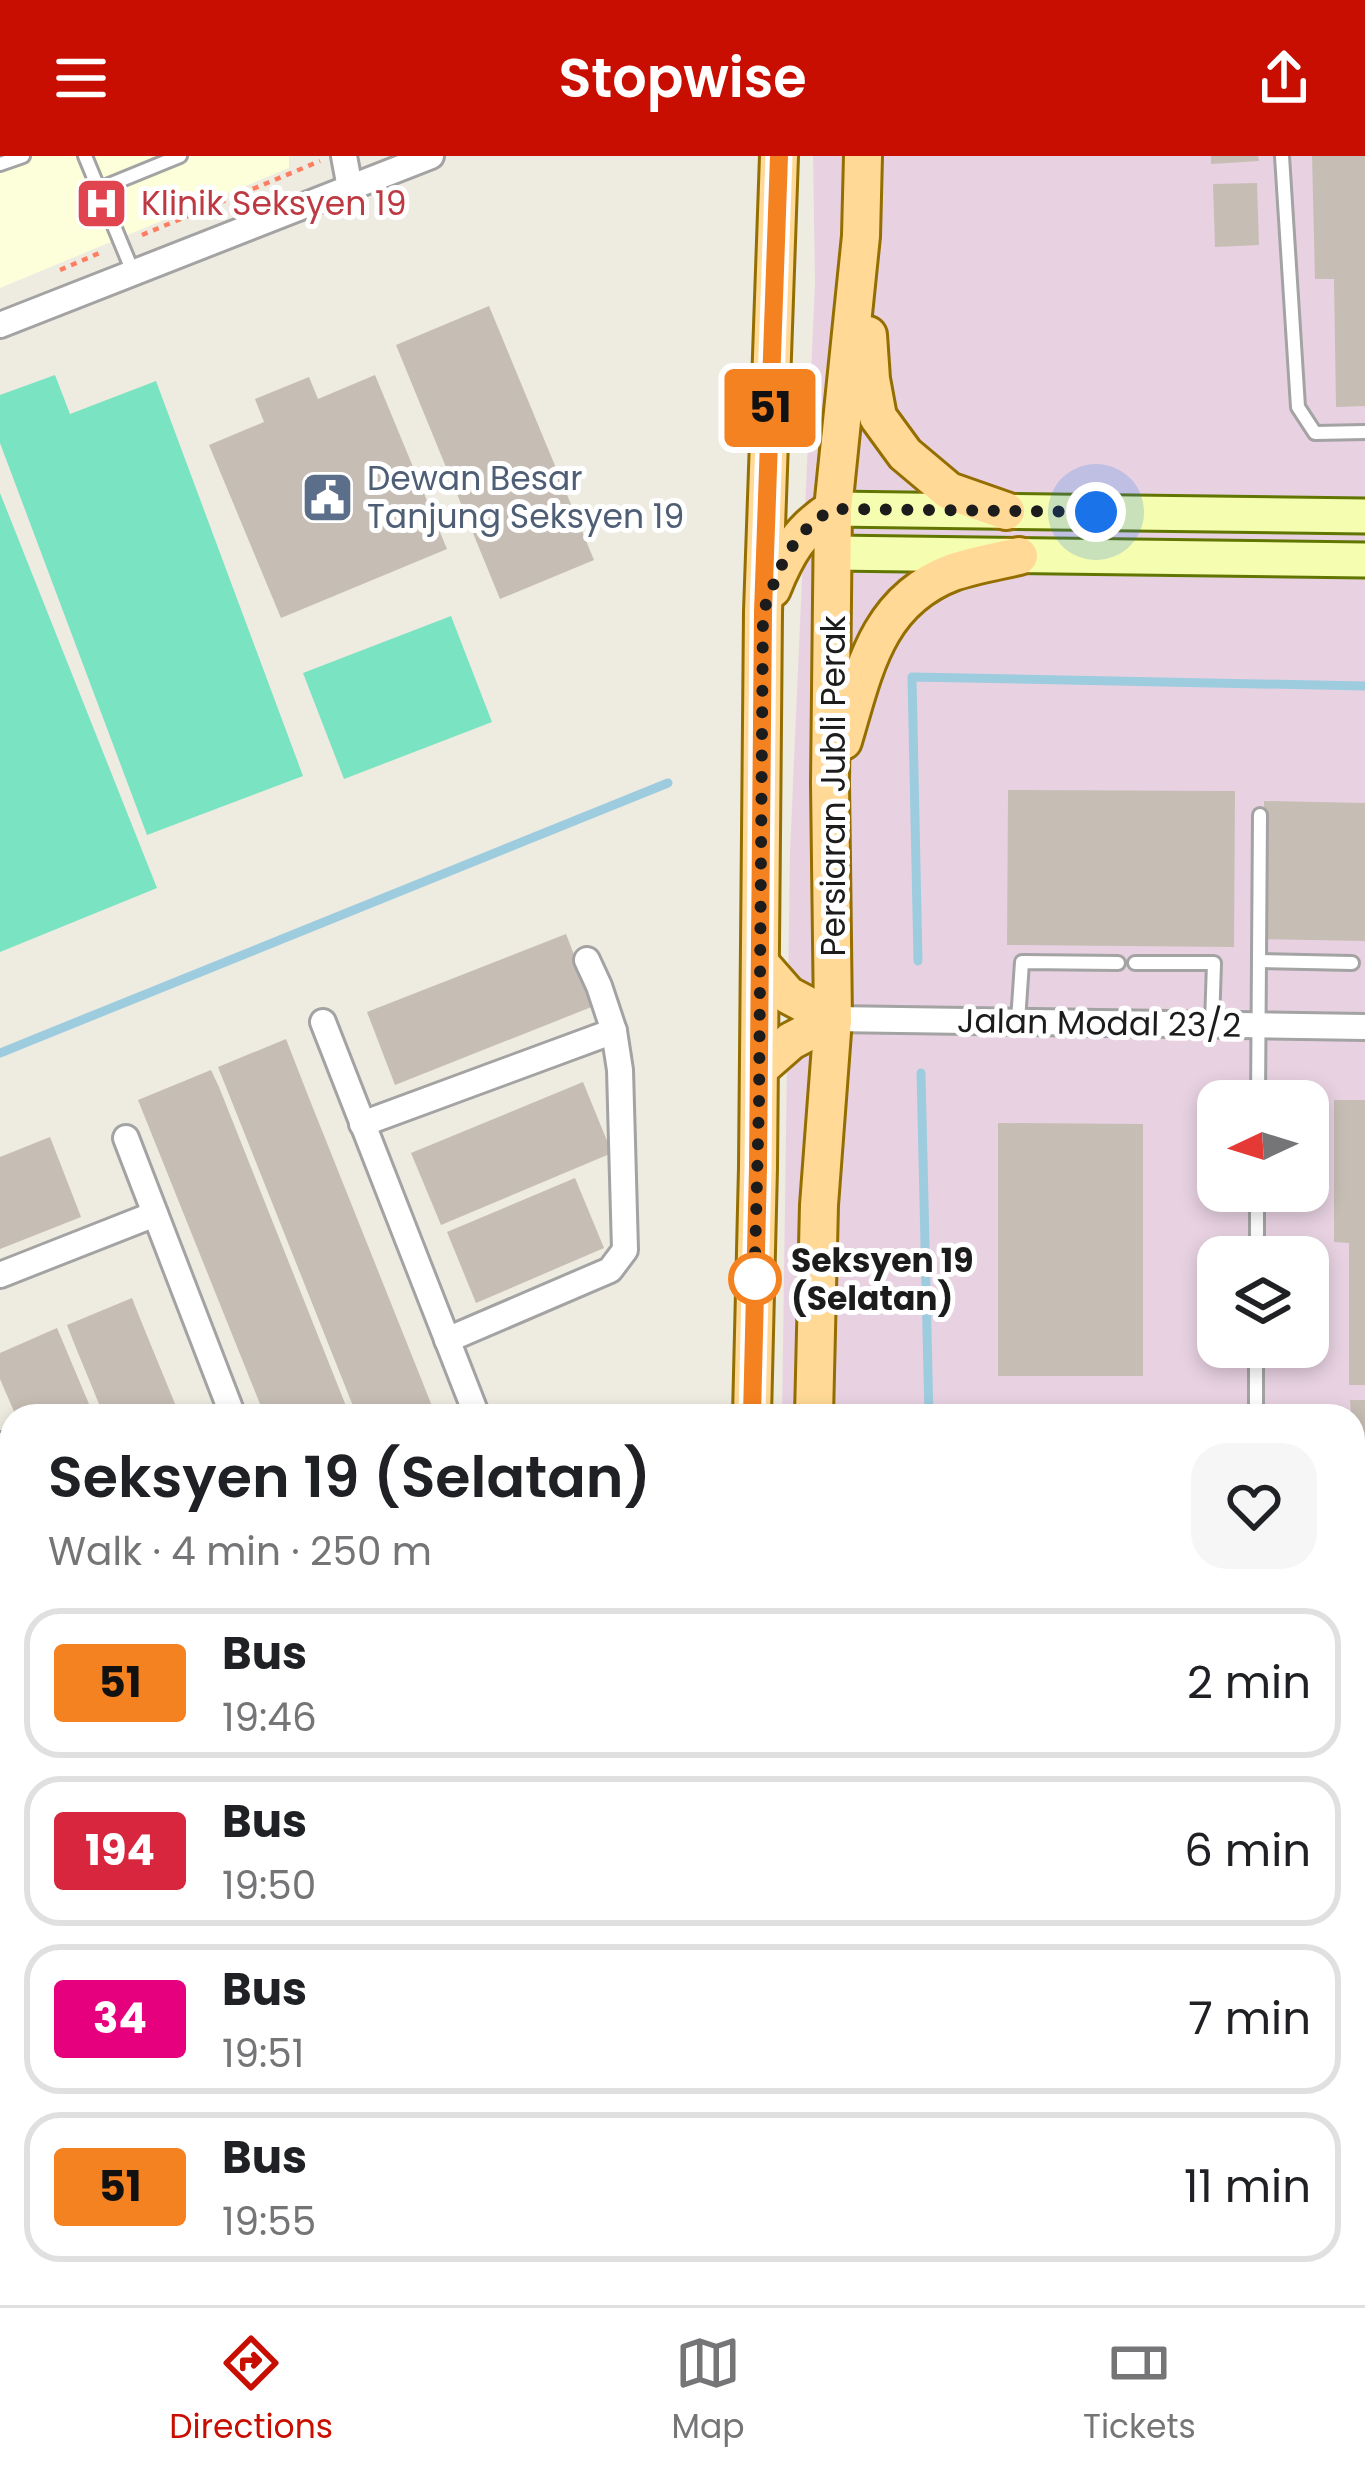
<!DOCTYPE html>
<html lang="en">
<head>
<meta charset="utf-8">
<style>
	:root { --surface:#fff; --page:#f6f6f6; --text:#202124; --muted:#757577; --line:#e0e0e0; --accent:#c80e00 }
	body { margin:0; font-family:Poppins,sans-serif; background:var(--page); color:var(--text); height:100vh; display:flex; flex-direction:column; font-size:45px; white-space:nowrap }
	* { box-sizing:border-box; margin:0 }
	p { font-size:39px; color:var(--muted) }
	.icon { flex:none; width:66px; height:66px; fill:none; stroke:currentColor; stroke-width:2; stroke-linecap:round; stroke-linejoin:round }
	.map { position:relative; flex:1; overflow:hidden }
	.drawer { position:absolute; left:0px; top:1248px; width:1365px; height:903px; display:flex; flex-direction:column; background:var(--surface); border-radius:36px 36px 0 0; box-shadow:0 6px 18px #0003 }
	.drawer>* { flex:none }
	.badge { padding:0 24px; border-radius:9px; font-size:42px; line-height:78px }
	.needle { width:78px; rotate:266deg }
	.controls { position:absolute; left:1197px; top:924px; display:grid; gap:24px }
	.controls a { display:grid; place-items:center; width:132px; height:132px; border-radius:24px; background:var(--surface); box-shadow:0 6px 18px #0003; font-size:60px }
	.you { position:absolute; width:60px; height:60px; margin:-30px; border:9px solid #fff; border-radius:50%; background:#1a73e8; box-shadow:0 0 0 18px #1a73e833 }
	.map>.badge { position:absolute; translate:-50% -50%; box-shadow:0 0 0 6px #fff }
	.round { display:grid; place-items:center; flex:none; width:126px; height:126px; border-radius:36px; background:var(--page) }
	.head { display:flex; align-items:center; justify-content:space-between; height:204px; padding:0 48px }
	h1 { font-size:57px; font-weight:600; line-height:90px }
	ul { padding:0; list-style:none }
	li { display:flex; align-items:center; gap:36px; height:150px; margin:0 24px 18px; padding:0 24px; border:6px solid var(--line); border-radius:36px }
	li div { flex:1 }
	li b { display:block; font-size:45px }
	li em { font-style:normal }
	li .badge { min-width:132px; font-weight:700; text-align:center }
	header { display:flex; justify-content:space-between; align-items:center; height:156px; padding:0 48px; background:var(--accent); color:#fff; font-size:54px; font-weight:600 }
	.tabs { display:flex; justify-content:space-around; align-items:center; height:168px; border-top:3px solid var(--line); background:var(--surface); font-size:33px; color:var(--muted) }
	.tabs a { display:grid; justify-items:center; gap:6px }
	.tabs .selected { color:var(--accent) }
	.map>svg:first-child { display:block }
	.industrial { fill:#e8d2e2; fill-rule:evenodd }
	.education { fill:#fcffd9 }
	.park { fill:#bafdc4 }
	.pitch { fill:#79e3c2 }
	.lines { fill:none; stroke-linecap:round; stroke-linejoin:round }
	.stream { stroke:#9eccdf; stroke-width:9 }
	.building { fill:#c6bdb4 }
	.lane-casing { stroke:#a3a3a3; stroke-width:18 }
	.street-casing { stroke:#a3a3a3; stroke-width:30 }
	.secondary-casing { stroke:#617600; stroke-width:39 }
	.primary-casing { stroke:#946e00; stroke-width:42 }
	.path { stroke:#ff7d61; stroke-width:4.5; stroke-dasharray:6 6; stroke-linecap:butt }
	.lane { stroke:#fff; stroke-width:12 }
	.street { stroke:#fff; stroke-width:24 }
	.secondary { stroke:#f4fdb0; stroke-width:33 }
	.primary { stroke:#ffd995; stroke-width:36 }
	.line-casing { stroke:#fff; stroke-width:27 }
	.line { stroke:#f58220; stroke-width:18 }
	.walk { stroke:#1c1c1c; stroke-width:12; stroke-dasharray:0 21.6 }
	.stop-dot { fill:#fff; stroke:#f58220; stroke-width:6 }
	.labels { text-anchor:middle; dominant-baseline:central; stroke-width:10; stroke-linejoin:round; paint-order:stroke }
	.health-label { font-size:33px; fill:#be3a42; stroke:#fff; text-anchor:start }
	.service-label { font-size:33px; fill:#4e5e75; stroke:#fff; text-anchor:start }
	.street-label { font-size:33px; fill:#1c1c1c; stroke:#fff }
	.stop-label { font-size:33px; font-weight:bold; fill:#1c1c1c; stroke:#fff; text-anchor:start }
</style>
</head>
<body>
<header><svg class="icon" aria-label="menu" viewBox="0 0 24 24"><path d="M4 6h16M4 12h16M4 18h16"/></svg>Stopwise<svg class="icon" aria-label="share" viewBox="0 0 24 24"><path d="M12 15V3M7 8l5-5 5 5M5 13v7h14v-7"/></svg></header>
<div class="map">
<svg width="1365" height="2149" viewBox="0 0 1365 2149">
	<rect width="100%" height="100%" fill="#eeebe1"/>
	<!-- industrial -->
	<path class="industrial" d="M 813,0 L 1365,0 L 1365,2145 L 1363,2149 L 880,2149 L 877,2139 L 1353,2139 L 1353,1260 L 782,1260 L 790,697 L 815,126 ZM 1218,945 L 1308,945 L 1308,1035 L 1218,1035 ZM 1218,1101 L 1308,1101 L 1308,1191 L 1218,1191 Z"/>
	<!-- education -->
	<polygon class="education" points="0,0 289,0 289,12 0,132"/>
	<!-- park -->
	<polygon class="park" points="345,2139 501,2139 505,2149 349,2149"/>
	<!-- pitch -->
	<g class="pitch">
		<polygon points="55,219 70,258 156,225 303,620 147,679 0,287 0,239"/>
		<polygon points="0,337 157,732 0,796"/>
		<polygon points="451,460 492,566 344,623 303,517"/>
	</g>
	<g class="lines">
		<!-- stream -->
		<g class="stream">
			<polyline points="918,805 912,521 1365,530"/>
			<polyline points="0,897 668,627"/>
			<polyline points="921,917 929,1260"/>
			<polyline points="1021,2139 1023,2149"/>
		</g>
	</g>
	<!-- building -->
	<g class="building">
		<polygon points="1211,0 1258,0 1259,5 1211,8"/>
		<polygon points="1312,0 1365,0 1365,250 1336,251 1334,123 1315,123"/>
		<polygon points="1257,27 1259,89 1215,91 1213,28"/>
		<polygon points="489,150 594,404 500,443 396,189"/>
		<polygon points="375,219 447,393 281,462 209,289 264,266 255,243 309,221 318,243"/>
		<polygon points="1008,634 1235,635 1234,791 1007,789"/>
		<polygon points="1264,645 1365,647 1365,785 1263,783"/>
		<polygon points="566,778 594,850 395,929 367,856"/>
		<polygon points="286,883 307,937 436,1260 357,1260 232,946 218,911"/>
		<polygon points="211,914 219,931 350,1260 265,1260 258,1243 138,944"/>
		<polygon points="583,926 612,997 441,1069 411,997"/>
		<polygon points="1334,944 1365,944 1365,1229 1349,1229 1349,1087 1334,1086"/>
		<polygon points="998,967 1143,968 1143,1220 998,1220"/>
		<polygon points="50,981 81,1061 0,1093 0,1001"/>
		<polygon points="575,1022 604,1092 476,1147 447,1076"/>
		<polygon points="132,1142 139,1160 180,1260 104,1260 74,1187 67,1169"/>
		<polygon points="57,1172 94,1260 16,1260 0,1223 0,1197"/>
		<polygon points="1350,1244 1365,1244 1365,1280 1353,1280"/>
		<polygon points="0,1413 12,1442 12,1450 0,1455"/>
		<polygon points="1353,2049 1365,2057 1365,2093 1353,2111"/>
		<polygon points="1180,2139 1334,2139 1327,2149 1173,2149"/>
	</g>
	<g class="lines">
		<defs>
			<g id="lane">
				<polyline points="85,0 133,116"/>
				<polyline points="1282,0 1298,251 1315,277 1365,276"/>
				<polyline points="0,8 23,0"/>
				<polyline points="99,33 180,0"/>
				<polyline points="1259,805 1352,807"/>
				<polyline points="1135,807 1214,807 1212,868"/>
				<polyline points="1018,865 1022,806 1118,807"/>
				<polyline points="1258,945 1260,659"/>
				<polyline points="1257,1101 1257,1035"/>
				<polyline points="1256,1260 1256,1191"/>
				<polyline points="1353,1424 1365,1424"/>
				<polyline points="1353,1568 1365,1576"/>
				<polyline points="1353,1705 1365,1714"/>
				<polyline points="1353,1767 1359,1771 1359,1782 1353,1793"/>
				<polyline points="1353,2022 1365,2030"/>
				<polyline points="527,2139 531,2149"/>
				<polyline points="293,2149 318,2139"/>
			</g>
			<g id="street">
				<polyline points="344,0 350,32"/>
				<polyline points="0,169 431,0"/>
				<polyline points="833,863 1365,871"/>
				<polyline points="323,866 477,1260"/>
				<polyline points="362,968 614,875"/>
				<polyline points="126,982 233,1260"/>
				<polyline points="0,1119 155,1058"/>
				<polyline points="447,1184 610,1114 625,1094 620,914 614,875 599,830 587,804"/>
				<polyline points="0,1289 12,1320"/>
				<polyline points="0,1520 12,1515"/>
				<polyline points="1353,1670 1365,1649"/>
				<polyline points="86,2139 90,2149"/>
				<polyline points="942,2149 945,2139"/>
			</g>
			<g id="secondary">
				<polyline points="833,353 1365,360"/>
				<polyline points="834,397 1365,404"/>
				<polyline points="0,1938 12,1933"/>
			</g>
			<g id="primary">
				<polyline points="868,179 871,223 878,261 905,298 949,335 1006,355"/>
				<path d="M 772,433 C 786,398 800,373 833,353"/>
				<path d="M 843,585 C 864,515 876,445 953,416 C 974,409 997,405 1019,400"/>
				<polyline points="760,807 788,839 833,863"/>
				<polyline points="759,913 791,885 833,863"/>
				<polyline points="752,1260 758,1012 763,456 779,0"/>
				<polyline points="814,1260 819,1049 833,863 830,627 833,353 861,80 863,0"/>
				<polyline points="840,2139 843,2149"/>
				<polyline points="918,2139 920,2149"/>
			</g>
		</defs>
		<!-- lane casing -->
		<use href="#lane" class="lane-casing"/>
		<!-- street casing -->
		<use href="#street" class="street-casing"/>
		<!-- secondary casing -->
		<use href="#secondary" class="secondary-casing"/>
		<!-- primary casing -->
		<use href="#primary" class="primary-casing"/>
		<!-- path -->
		<g class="path">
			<polyline points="142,79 320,5"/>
			<polyline points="60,114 104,95"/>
		</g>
		<!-- lane -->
		<use href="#lane" class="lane"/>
		<!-- street -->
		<use href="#street" class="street"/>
		<!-- secondary -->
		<use href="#secondary" class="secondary"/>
		<!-- primary -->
		<use href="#primary" class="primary"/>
	</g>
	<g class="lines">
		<defs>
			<polyline id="line" points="752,1260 758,1012 763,456 779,0"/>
		</defs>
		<!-- line casing -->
		<use href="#line" class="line-casing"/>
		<!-- line -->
		<use href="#line" class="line"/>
		<!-- walk -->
		<path class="walk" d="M 755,1123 L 754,1142 L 759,946 L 763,456 C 780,411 790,378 833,353 L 1096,356"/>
	</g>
	<!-- icons -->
	<defs>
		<symbol id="hospital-square" viewBox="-11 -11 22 22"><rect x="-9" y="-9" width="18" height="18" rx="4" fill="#e0444e" stroke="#fff"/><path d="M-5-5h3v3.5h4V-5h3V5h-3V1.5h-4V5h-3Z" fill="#fff"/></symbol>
		<symbol id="civic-square" viewBox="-11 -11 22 22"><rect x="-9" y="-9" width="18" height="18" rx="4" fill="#5c6f8a" stroke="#fff"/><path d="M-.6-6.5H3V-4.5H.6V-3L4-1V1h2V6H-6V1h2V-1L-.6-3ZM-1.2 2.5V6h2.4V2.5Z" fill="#fff"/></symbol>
	</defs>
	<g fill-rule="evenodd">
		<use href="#hospital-square" x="72" y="18" width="59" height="59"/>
		<use href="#civic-square" x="298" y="312" width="59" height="59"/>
	</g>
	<!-- markers -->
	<circle class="stop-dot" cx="755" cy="1123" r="24"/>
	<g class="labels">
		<!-- health labels -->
		<g class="health-label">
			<text x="141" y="47">Klinik Seksyen 19</text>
		</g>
		<!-- service labels -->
		<g class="service-label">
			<text x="367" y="322">Dewan Besar<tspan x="367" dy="38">Tanjung Seksyen 19</tspan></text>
		</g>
		<!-- street labels -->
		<g class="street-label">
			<text transform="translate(833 630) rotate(-90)">Persiaran Jubli Perak</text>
			<text transform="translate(1099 867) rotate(1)">Jalan Modal 23/2</text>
		</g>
		<!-- stop labels -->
		<g class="stop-label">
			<text x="791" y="1104">Seksyen 19<tspan x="791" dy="38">(Selatan)</tspan></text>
		</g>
	</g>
</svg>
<div class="controls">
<a><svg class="needle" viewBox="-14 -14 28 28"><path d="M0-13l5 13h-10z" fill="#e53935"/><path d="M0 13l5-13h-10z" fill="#757577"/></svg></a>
<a><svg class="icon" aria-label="layers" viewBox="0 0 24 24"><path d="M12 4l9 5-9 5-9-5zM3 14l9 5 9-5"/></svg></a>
</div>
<div class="you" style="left:1096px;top:356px"></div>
<b class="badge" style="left:770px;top:252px;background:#f58220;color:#111">51</b>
<section class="drawer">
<div class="head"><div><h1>Seksyen 19 (Selatan)</h1><p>Walk · 4 min · 250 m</p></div><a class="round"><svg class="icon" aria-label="heart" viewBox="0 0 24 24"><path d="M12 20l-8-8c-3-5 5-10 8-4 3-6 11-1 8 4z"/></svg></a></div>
<ul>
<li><span class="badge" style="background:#f58220;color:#111">51</span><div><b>Bus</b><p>19:46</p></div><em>2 min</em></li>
<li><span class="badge" style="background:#d7263d;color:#fff">194</span><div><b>Bus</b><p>19:50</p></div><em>6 min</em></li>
<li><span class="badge" style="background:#e6007e;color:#fff">34</span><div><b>Bus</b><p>19:51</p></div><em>7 min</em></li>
<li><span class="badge" style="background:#f58220;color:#111">51</span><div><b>Bus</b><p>19:55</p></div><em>11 min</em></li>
</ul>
</section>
</div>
<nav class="tabs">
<a class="selected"><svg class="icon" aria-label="directions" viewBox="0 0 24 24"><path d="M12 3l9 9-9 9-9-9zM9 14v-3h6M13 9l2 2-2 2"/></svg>Directions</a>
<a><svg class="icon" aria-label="map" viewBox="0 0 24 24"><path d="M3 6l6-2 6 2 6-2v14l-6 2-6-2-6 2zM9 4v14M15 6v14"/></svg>Map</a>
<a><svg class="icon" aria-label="tickets" viewBox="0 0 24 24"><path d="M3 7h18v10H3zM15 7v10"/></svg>Tickets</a>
</nav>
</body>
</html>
